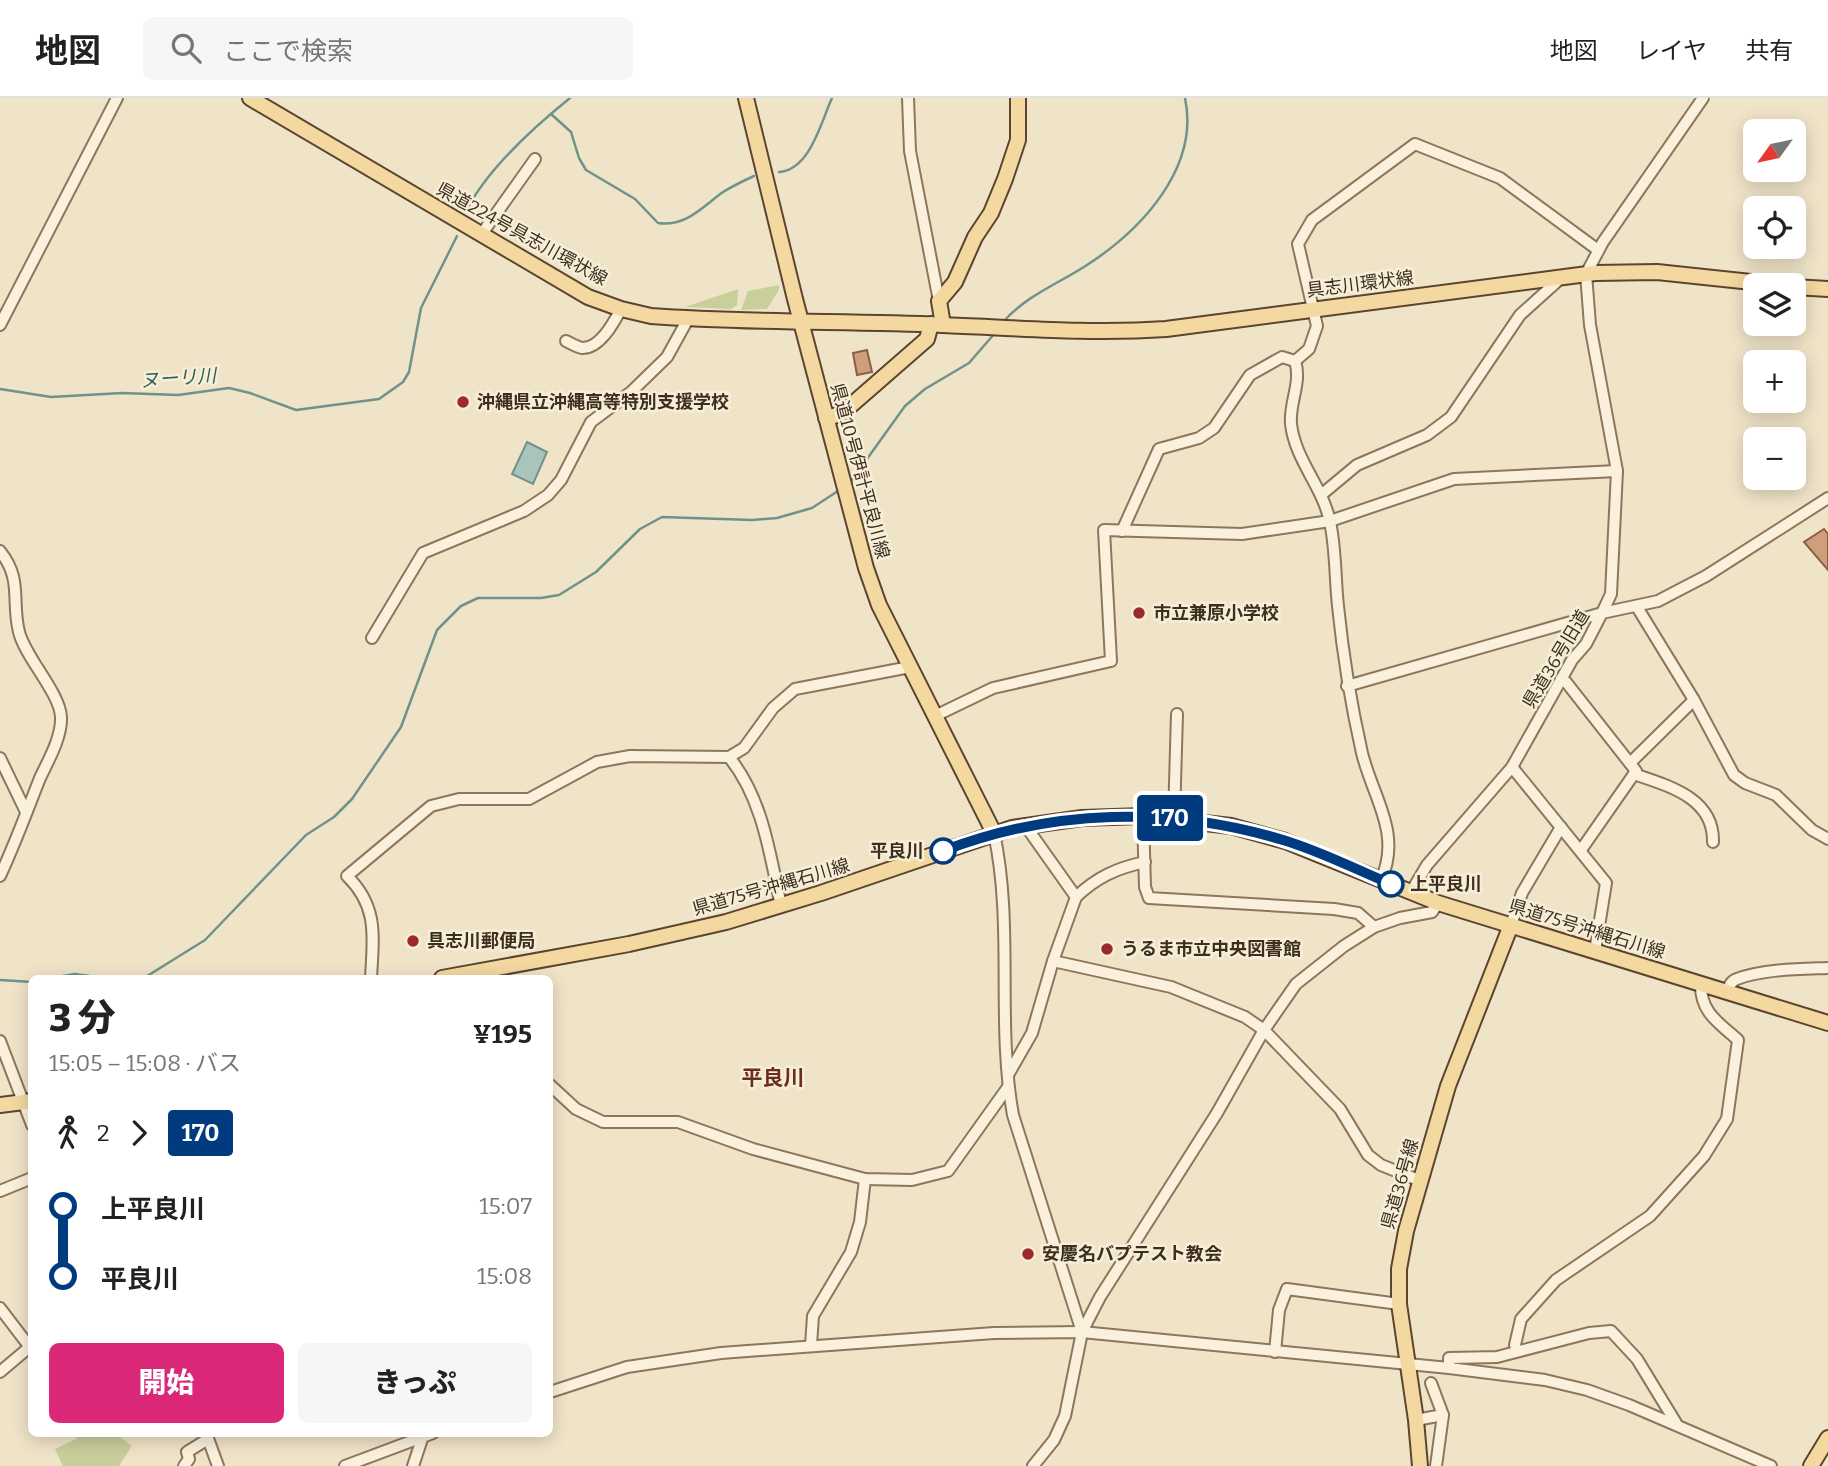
<!DOCTYPE html>
<html lang="ja">
<head>
<meta charset="utf-8">
<style>
	:root { --surface:#fff; --page:#f6f6f6; --text:#222; --muted:#767676; --line:#e0e0e0; --accent:#db2777 }
	body { margin:0; font-family:Bitter,"Noto Sans JP",serif; background:var(--page); color:var(--text); height:100vh; display:flex; flex-direction:column; font-size:26px; white-space:nowrap }
	* { box-sizing:border-box; margin:0 }
	p { font-size:23px; color:var(--muted) }
	.icon { flex:none; width:38px; height:38px; fill:none; stroke:currentColor; stroke-width:2; stroke-linecap:round; stroke-linejoin:round }
	.map { position:relative; flex:1; overflow:hidden }
	.side { position:absolute; left:28px; top:877px; width:525px; height:462px; display:flex; flex-direction:column; background:var(--surface); border-radius:10px; box-shadow:0 4px 18px #0003 }
	.side>* { flex:none }
	.badge { padding:0 14px; border-radius:5px; font-size:24px; line-height:46px }
	.needle { width:46px; rotate:237deg }
	.controls { position:absolute; left:1743px; top:21px; display:grid; gap:14px }
	.controls a { display:grid; place-items:center; width:63px; height:63px; border-radius:10px; background:var(--surface); box-shadow:0 4px 18px #0003; font-size:35px }
	.map>.badge { position:absolute; translate:-50% -50%; box-shadow:0 0 0 4px #fff }
	.legs { display:flex; align-items:center; gap:10px; height:77px; padding:0 21px; font-size:23px }
	.legs p { margin-inline-start:auto }
	.head { display:flex; align-items:center; justify-content:space-between; height:119px; padding:0 21px }
	h1 { font-size:38px; font-weight:800; line-height:52px }
	.action { display:flex; gap:14px; margin-top:auto; padding:14px 21px }
	.action a { flex:1; height:80px; border-radius:10px; background:var(--accent); color:#fff; font-size:28px; font-weight:800; line-height:80px; text-align:center }
	.action a+a { background:var(--page); color:var(--text) }
	ul { padding:0 21px; list-style:none }
	li { display:flex; align-items:center; gap:24px; height:70px; font-size:26px }
	li i { display:grid; place-items:center; width:10px; height:100%; margin:0 9px; background:currentColor }
	li i::after { content:''; width:18px; height:18px; margin:-9px; border:5px solid; border-radius:50%; background:var(--surface) }
	li p { margin-inline-start:auto }
	li:first-child i { background:linear-gradient(#0000 50%,currentColor 0) }
	li:last-child i { background:linear-gradient(currentColor 50%,#0000 0) }
	header { display:flex; align-items:center; gap:42px; box-sizing:border-box; height:98px; padding:0 35px; background:var(--surface); border-bottom:2px solid var(--line) }
	header strong { font-size:33px }
	nav { display:flex; gap:38px; margin-inline-start:auto; font-size:24px }
	.search { width:490px; height:63px; background:var(--page); display:flex; align-items:center; gap:18px; box-sizing:border-box; padding:0 24px; border-radius:10px; color:var(--muted); font-size:26px }
	.map>svg:first-child { display:block }
	.green { fill:#c9cf9b }
	.water { fill:#a9c4bc; stroke:#6f938a; stroke-width:2 }
	.lines { fill:none; stroke-linecap:round; stroke-linejoin:round }
	.stream { stroke:#6f938a; stroke-width:2.5 }
	.building { fill:#cf9f7d; stroke:#8d5f41; stroke-width:2 }
	.minor-casing { stroke:#8d765c; stroke-width:14 }
	.major-casing { stroke:#5b4430; stroke-width:18 }
	.minor { stroke:#faf1dc; stroke-width:10 }
	.major { stroke:#f3d9a0; stroke-width:14 }
	.line-1-casing { stroke:#fff; stroke-width:16 }
	.line-1 { stroke:#003b80; stroke-width:10 }
	.poi-dot { fill:#9e2a2b; stroke:#f7eed8; stroke-width:2.5 }
	.stop-1-dot { fill:#fff; stroke:#003b80; stroke-width:3.5 }
	.labels { text-anchor:middle; dominant-baseline:central; stroke-width:5; stroke-linejoin:round; paint-order:stroke }
	.street-label { font-size:18px; fill:#3d2e20; stroke:#f7eed8 }
	.poi-label { font-size:18px; font-weight:bold; fill:#3d2e20; stroke:#f7eed8; text-anchor:start }
	.stop-label { font-size:18px; font-weight:bold; fill:#3d2e20; stroke:#f7eed8; text-anchor:end }
	.water-label { font-size:19px; font-style:italic; fill:#2f5d5a; stroke:#f7eed8 }
	.quarter-label { font-size:21px; font-weight:bold; fill:#6b2e1e; stroke:#f7eed8 }
</style>
</head>
<body>
<header>
<strong>地図</strong>
<div class="search"><svg class="icon" aria-label="search" viewBox="0 0 24 24"><circle cx="10" cy="10" r="6"/><path d="M15 15l6 6"/></svg>ここで検索</div>
<nav><a>地図</a><a>レイヤ</a><a>共有</a></nav>
</header>
<div class="map">
<svg width="1828" height="1368" viewBox="0 0 1828 1368">
	<rect width="100%" height="100%" fill="#f0e4c8"/>
	<!-- green -->
	<g class="green">
		<polygon points="779,187 779,192 767,211 741,212 748,193"/>
		<polygon points="738,191 737,207 731,211 685,209"/>
		<polygon points="78,1335 115,1335 132,1348 119,1368 63,1368 55,1351 76,1341"/>
	</g>
	<!-- water -->
	<polygon class="water" points="527,344 547,354 533,386 512,376"/>
	<g class="lines">
		<!-- stream -->
		<g class="stream">
			<path d="M 551,16 L 571,34 L 579,60 L 586,72 L 635,101 L 658,125 C 686,129 702,109 723,94 C 733,88 743,83 754,78"/>
			<path d="M 779,74 C 810,72 821,24 832,0"/>
			<path d="M 466,113 C 487,72 534,29 570,0"/>
			<path d="M 1003,224 C 1027,197 1058,186 1087,167 C 1141,132 1200,70 1185,0"/>
			<polyline points="0,291 51,299 122,295 178,297 229,290 250,295 296,312 379,301 403,284 409,274 421,210 457,138"/>
			<polyline points="849,386 905,308 925,291 969,265 995,235"/>
			<polyline points="51,880 75,876 104,880"/>
			<polyline points="144,880 205,842 306,737 334,719 352,701 401,629 437,532 461,508 478,500 541,500 559,497 596,474 640,431 662,419 752,422 777,420 812,410 841,391"/>
			<polyline points="0,882 32,884"/>
		</g>
	</g>
	<!-- building -->
	<g class="building">
		<polygon points="867,252 872,274 857,277 853,255"/>
		<polygon points="1824,431 1828,436 1828,472 1804,444"/>
	</g>
	<g class="lines">
		<defs>
			<g id="minor">
				<polyline points="908,0 910,53 939,203"/>
				<polyline points="481,137 535,61"/>
				<polyline points="0,227 117,0"/>
				<path d="M 566,243 C 570,245 577,249 582,250 C 600,251 614,224 621,211"/>
				<path d="M 1295,263 C 1302,285 1289,304 1291,326 C 1295,362 1323,389 1330,424 C 1336,451 1335,481 1338,508 C 1343,558 1351,606 1362,655 C 1373,700 1402,735 1381,782"/>
				<polyline points="1295,263 1309,251 1317,228 1298,146 1312,122 1415,46 1500,80 1598,152"/>
				<polyline points="1321,397 1357,367 1427,337 1451,319 1520,217 1562,179"/>
				<polyline points="1122,433 1159,351 1199,340 1214,330 1250,277 1282,259 1295,263"/>
				<path d="M 0,453 C 23,482 11,502 19,534 C 25,559 60,595 61,619 C 62,639 48,663 40,680 C 27,713 15,746 0,778"/>
				<polyline points="1637,509 1694,602 1734,677 1745,685 1776,697 1812,732 1828,741"/>
				<polyline points="372,540 423,455 524,413 548,397 561,382 591,324 631,294 667,259 688,221"/>
				<path d="M 1561,581 L 1566,584 L 1636,673 L 1634,676 C 1669,688 1714,700 1713,744"/>
				<polyline points="1347,588 1602,515 1611,496 1617,373 1590,227 1586,176 1603,144 1703,0"/>
				<polyline points="935,618 993,590 1111,563 1104,432 1242,436 1330,423 1454,381 1617,373"/>
				<path d="M 729,659 C 763,701 770,757 781,808"/>
				<polyline points="0,660 26,714"/>
				<polyline points="1630,665 1694,602"/>
				<polyline points="1512,669 1606,785 1595,853"/>
				<polyline points="1143,718 1145,789 1149,800 1334,811 1358,815 1374,829"/>
				<polyline points="1174,720 1177,616"/>
				<path d="M 994,735 C 1014,828 996,924 1013,1017 L 1082,1234"/>
				<polyline points="1581,752 1634,676"/>
				<polyline points="1411,794 1427,767 1512,669 1572,562 1586,546 1602,515 1658,503 1706,478 1828,400"/>
				<path d="M 1076,799 C 1097,779 1117,770 1145,764"/>
				<polyline points="1511,827 1522,795 1561,729"/>
				<polyline points="1053,863 1171,889 1245,919 1264,932 1340,1011 1368,1057 1381,1067 1421,1083"/>
				<path d="M 371,880 C 373,840 379,809 347,778 L 431,708 L 459,701 L 529,701 L 597,664 L 630,658 L 729,659 L 744,650 L 773,610 L 795,591 L 910,569"/>
				<path d="M 1727,893 C 1729,888 1731,883 1737,881 C 1762,871 1801,871 1828,870"/>
				<polyline points="0,943 32,1027"/>
				<polyline points="1008,977 1032,935 1053,863 1076,799 1025,727"/>
				<polyline points="550,987 576,1011 603,1024 678,1024 753,1051 865,1081 912,1082 948,1073 1008,989"/>
				<polyline points="0,1093 32,1080"/>
				<polyline points="0,1210 29,1248"/>
				<polyline points="811,1247 813,1218 851,1154 860,1124 865,1081"/>
				<path d="M 1517,1253 L 1515,1247 L 1521,1221 L 1556,1182 L 1650,1118 L 1704,1058 L 1727,1021 L 1738,942 C 1719,925 1700,914 1701,886"/>
				<polyline points="1275,1254 1279,1212 1287,1191 1399,1206"/>
				<polyline points="1449,1270 1449,1260 1497,1259 1589,1235 1611,1233 1637,1261 1676,1325"/>
				<polyline points="0,1274 32,1247"/>
				<polyline points="1431,1285 1443,1317 1436,1368"/>
				<polyline points="550,1294 627,1269 721,1255 994,1235 1082,1234 1449,1270 1545,1282 1587,1292 1629,1307 1771,1368"/>
				<polyline points="1416,1322 1443,1317"/>
				<polyline points="206,1335 218,1368"/>
				<polyline points="184,1368 189,1361 187,1354 208,1341"/>
				<polyline points="345,1368 433,1335"/>
				<polyline points="413,1368 424,1335"/>
				<polyline points="1033,1368 1054,1342 1065,1318 1082,1234 1100,1199 1217,1015 1264,932 1296,886 1344,848 1374,829 1400,820 1432,814 1438,805"/>
			</g>
			<g id="major">
				<path d="M 250,0 L 588,199 L 621,211 L 651,218 C 748,225 846,223 943,227 C 1018,230 1091,236 1166,231 L 1595,175 L 1657,174 L 1780,187"/>
				<polyline points="746,0 795,201 866,470 879,507 994,735"/>
				<polyline points="1794,189 1828,191"/>
				<polyline points="943,227 939,203 955,184 975,139 991,115 1005,81 1018,42 1018,0"/>
				<polyline points="826,320 841,316 927,241 931,226"/>
				<polyline points="442,880 629,846 726,824 821,795 1012,730 1082,720 1143,718 1231,728 1285,743 1438,805 1828,925"/>
				<polyline points="0,1007 32,1003"/>
				<polyline points="1420,1368 1416,1322 1399,1206 1399,1171 1406,1133 1448,988 1511,827"/>
				<polyline points="1811,1368 1828,1340"/>
			</g>
		</defs>
		<!-- minor casing -->
		<use href="#minor" class="minor-casing"/>
		<!-- major casing -->
		<use href="#major" class="major-casing"/>
		<!-- minor -->
		<use href="#minor" class="minor"/>
		<!-- major -->
		<use href="#major" class="major"/>
	</g>
	<g class="lines">
		<defs>
			<path id="line-1" d="M 943,753 C 1052,711 1171,708 1283,742 C 1320,753 1355,771 1391,786"/>
		</defs>
		<!-- line-1 casing -->
		<use href="#line-1" class="line-1-casing"/>
		<!-- line-1 -->
		<use href="#line-1" class="line-1"/>
	</g>
	<!-- markers -->
	<g class="poi-dot">
		<circle cx="463" cy="304" r="7"/>
		<circle cx="1139" cy="515" r="7"/>
		<circle cx="413" cy="843" r="7"/>
		<circle cx="1107" cy="851" r="7"/>
		<circle cx="1028" cy="1156" r="7"/>
	</g>
	<g class="stop-1-dot">
		<circle cx="943" cy="753" r="12"/>
		<circle cx="1391" cy="786" r="12"/>
	</g>
	<g class="labels">
		<!-- street labels -->
		<g class="street-label">
			<text transform="translate(522 136) rotate(29)">県道224号具志川環状線</text>
			<text transform="translate(1360 186) rotate(-7)">具志川環状線</text>
			<text transform="translate(860 373) rotate(75)">県道10号伊計平良川線</text>
			<text transform="translate(1556 561) rotate(-59)">県道36号旧道</text>
			<text transform="translate(771 789) rotate(-16)">県道75号沖縄石川線</text>
			<text transform="translate(1587 831) rotate(17)">県道75号沖縄石川線</text>
			<text transform="translate(1400 1086) rotate(-74)">県道36号線</text>
		</g>
		<!-- poi labels -->
		<g class="poi-label">
			<text x="477" y="304">沖縄県立沖縄高等特別支援学校</text>
			<text x="1153" y="515">市立兼原小学校</text>
			<text x="427" y="843">具志川郵便局</text>
			<text x="1121" y="851">うるま市立中央図書館</text>
			<text x="1042" y="1156">安慶名バプテスト教会</text>
		</g>
		<!-- stop labels -->
		<g class="stop-label">
			<text x="924" y="753">平良川</text>
			<text x="1410" y="786" text-anchor="start">上平良川</text>
		</g>
		<!-- water labels -->
		<g class="water-label">
			<text transform="translate(178 280) rotate(-4)">ヌーリ川</text>
		</g>
		<!-- quarter labels -->
		<g class="quarter-label">
			<text x="773" y="980">平良川</text>
		</g>
	</g>
</svg>
<div class="controls">
<a><svg class="needle" viewBox="-14 -14 28 28"><path d="M0-13l5 13h-10z" fill="#e53935"/><path d="M0 13l5-13h-10z" fill="#767676"/></svg></a>
<a><svg class="icon" aria-label="locate" viewBox="0 0 24 24"><circle cx="12" cy="12" r="6"/><path d="M12 2v4M12 18v4M2 12h4M18 12h4"/></svg></a>
<a><svg class="icon" aria-label="layers" viewBox="0 0 24 24"><path d="M12 4l9 5-9 5-9-5zM3 14l9 5 9-5"/></svg></a>
<a>+</a>
<a>−</a>
</div>
<b class="badge" style="left:1170px;top:720px;background:#003b80;color:#fff">170</b>
<section class="side">
<div class="head"><div><h1>3 分</h1><p>15:05 – 15:08 · バス</p></div><b>¥195</b></div>
<div class="legs"><svg class="icon" aria-label="walk" viewBox="0 0 24 24"><circle cx="13" cy="4" r="2"/><path d="M13 8l-2 6 4 7M11 14l-3 7M7 12l3-4h3l4 4"/></svg>2<svg class="icon" aria-label="forward" viewBox="0 0 24 24"><path d="M9 5l7 7-7 7"/></svg><b class="badge" style="background:#003b80;color:#fff">170</b></div>
<ul>
<li><i style="color:#003b80"></i><b>上平良川</b><p>15:07</p></li>
<li><i style="color:#003b80"></i><b>平良川</b><p>15:08</p></li>
</ul>
<div class="action"><a>開始</a><a>きっぷ</a></div>
</section>
</div>
</body>
</html>
